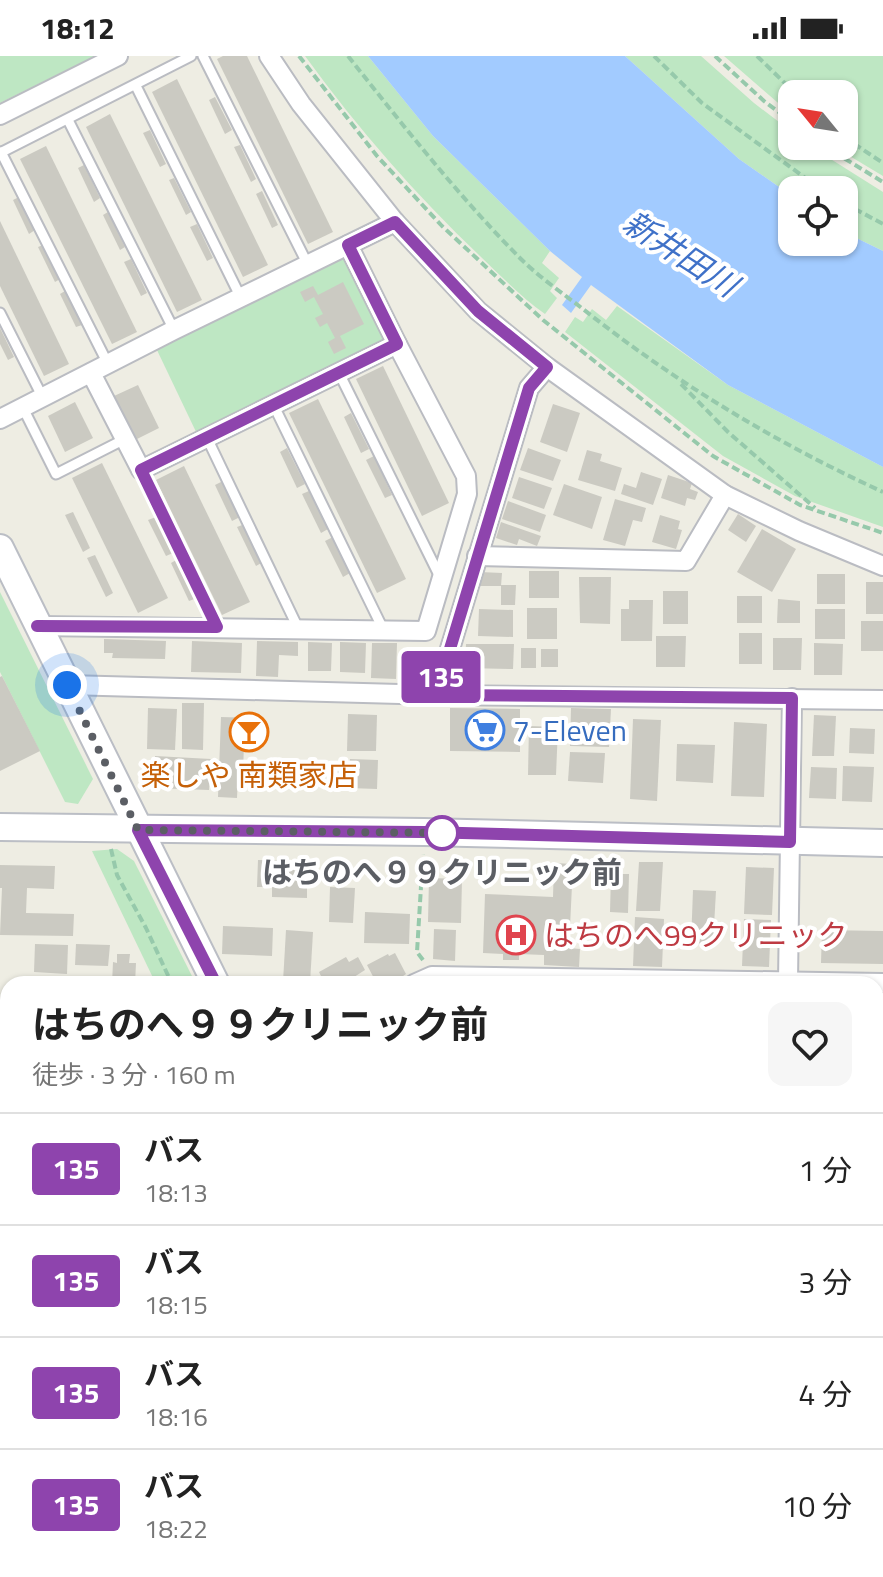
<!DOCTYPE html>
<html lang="ja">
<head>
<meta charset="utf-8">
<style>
	:root { --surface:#fff; --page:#f6f6f6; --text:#222; --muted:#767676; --line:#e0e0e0 }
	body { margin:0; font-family:"Titillium Web","Noto Sans JP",sans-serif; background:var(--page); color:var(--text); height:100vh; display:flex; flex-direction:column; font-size:30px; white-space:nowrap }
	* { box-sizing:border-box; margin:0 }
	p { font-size:26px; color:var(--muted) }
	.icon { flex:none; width:44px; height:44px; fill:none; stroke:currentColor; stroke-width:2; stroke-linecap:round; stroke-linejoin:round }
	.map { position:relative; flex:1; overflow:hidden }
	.panel { position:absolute; left:0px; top:920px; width:884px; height:602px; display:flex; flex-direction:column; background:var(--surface); border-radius:24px 24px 0 0; box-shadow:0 2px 6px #0004 }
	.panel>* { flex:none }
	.badge { padding:0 16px; border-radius:6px; font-size:28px; line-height:52px }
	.needle { width:52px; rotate:300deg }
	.buttons { position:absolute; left:778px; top:24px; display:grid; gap:16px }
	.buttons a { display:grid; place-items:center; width:80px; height:80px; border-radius:16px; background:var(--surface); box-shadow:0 2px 6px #0004; font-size:40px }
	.you { position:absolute; width:40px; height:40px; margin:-20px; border:6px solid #fff; border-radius:50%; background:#1a73e8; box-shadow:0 0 0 12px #1a73e833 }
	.map>.badge { position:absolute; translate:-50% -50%; box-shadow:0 0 0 4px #fff }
	.round { display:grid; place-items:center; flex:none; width:84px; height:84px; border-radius:16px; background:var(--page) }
	.head { display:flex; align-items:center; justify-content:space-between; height:136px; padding:0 32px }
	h1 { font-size:38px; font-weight:700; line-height:60px }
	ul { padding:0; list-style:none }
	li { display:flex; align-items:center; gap:24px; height:112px; padding:0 32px; border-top:2px solid var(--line) }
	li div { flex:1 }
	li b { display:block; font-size:30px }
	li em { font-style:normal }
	li .badge { min-width:88px; font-weight:700; text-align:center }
	.status { display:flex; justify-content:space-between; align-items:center; height:56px; padding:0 40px; background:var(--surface); direction:ltr }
	.status svg { height:22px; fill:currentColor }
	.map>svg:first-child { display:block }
	.green { fill:#bee7c3 }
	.water { fill:#a2cbff }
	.building { fill:#cbcac2 }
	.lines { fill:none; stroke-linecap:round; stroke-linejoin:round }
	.lane-casing { stroke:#babcc2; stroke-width:13 }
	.street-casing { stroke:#babcc2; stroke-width:22 }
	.secondary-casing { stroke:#bbbec5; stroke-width:30 }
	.path { stroke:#96c9ab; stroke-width:4; stroke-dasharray:8 4; stroke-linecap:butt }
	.lane { stroke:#fff; stroke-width:9 }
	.street { stroke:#fff; stroke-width:18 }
	.secondary { stroke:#fff; stroke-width:26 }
	.line-casing { stroke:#fff; stroke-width:18 }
	.line { stroke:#8e44ad; stroke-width:12 }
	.walk { stroke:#5b5e64; stroke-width:8; stroke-dasharray:0 14.4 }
	.stop-dot { fill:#fff; stroke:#8e44ad; stroke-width:4 }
	.labels { text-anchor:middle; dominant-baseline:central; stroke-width:8; stroke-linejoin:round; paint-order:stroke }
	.shop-label { font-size:30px; fill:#366cbe; stroke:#fff; text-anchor:start }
	.food-label { font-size:30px; fill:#c56008; stroke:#fff }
	.stop-label { font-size:30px; font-weight:bold; fill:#5b5e64; stroke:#fff }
	.health-label { font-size:30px; fill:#be3a42; stroke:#fff; text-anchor:start }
	.water-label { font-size:32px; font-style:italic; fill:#3f71c8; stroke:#fff }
</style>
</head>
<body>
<div class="status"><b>18:12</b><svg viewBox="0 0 49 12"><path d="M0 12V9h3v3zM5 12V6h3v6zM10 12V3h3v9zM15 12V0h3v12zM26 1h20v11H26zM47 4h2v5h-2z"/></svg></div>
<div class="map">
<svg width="883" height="1521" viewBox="0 0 883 1521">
	<rect width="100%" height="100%" fill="#eeede3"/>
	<!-- green -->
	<g class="green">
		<polygon points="0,0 95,0 0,47"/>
		<path d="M 305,0 L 368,0 L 433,80 L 550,195 L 542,207 L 559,222 L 550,235 L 557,242 L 545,258 C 522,242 501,220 480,200 C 416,139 358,73 305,0 Z"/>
		<polygon points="625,0 701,0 754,47 792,76 792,90 810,90 883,136 883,195 844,176 844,134 792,134 792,140 739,103"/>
		<polygon points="724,0 883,0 883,120 833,90 844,90 844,38 792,38 792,59"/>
		<polygon points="344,197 390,284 198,380 156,292"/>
		<polygon points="617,250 728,329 883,411 883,471 795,440 723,400 565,276 575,261 583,266 592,253 606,264"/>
		<polygon points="0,536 93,723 78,748 65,746 0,616"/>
		<polygon points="117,793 134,805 196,928 156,928 92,795"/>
	</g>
	<!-- water -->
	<polygon class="water" points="368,0 625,0 739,103 792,140 792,186 844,186 844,176 883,195 883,411 728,329 591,229 571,257 562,249 582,221 550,195 433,80"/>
	<!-- building -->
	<g class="building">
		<polygon points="223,0 247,0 333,176 308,188 217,3"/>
		<polygon points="177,23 268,209 243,221 152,36"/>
		<polygon points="215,41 232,74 225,78 209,44"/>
		<polygon points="110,58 202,244 177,256 86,71"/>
		<polygon points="150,74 166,108 160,111 143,77"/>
		<polygon points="240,89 256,123 251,126 234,91"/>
		<polygon points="46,90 137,276 112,288 20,103"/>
		<polygon points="84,109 100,142 94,146 78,112"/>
		<polygon points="174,122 191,156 186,159 169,124"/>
		<polygon points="262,135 278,169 272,172 256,138"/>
		<polygon points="19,141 35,174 29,178 13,144"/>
		<polygon points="108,156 125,191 120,194 103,159"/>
		<polygon points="0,165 69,308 44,320 0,230"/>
		<polygon points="197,168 213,202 207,205 190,171"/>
		<polygon points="43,189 60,223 55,226 38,191"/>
		<polygon points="131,203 147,237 141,240 124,206"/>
		<polygon points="343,226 364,268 340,280 346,292 334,298 328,286 335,282 327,267 320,271 315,262 323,258 314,241 305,246 300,236 313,230 318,239"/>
		<polygon points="65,235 82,269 76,271 60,238"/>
		<polygon points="0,272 14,301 8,304 0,288"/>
		<polygon points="383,310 449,447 422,460 356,323"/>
		<polygon points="138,329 159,372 135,384 114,340"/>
		<polygon points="318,343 406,523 377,537 289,357"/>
		<polygon points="75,346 93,382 65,396 48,360"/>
		<polygon points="553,348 580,357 567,396 540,386"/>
		<polygon points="351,357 369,393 361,397 344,361"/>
		<polygon points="287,392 305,428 297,432 280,396"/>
		<polygon points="528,392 561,404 553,425 520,414"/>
		<polygon points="587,394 602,398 600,405 622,412 615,435 578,424"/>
		<polygon points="374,400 392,439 385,442 366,404"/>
		<polygon points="102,407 168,542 138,557 72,422"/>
		<polygon points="184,410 250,546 222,559 156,424"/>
		<polygon points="641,416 662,423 653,449 621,438 624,428 636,432"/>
		<polygon points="668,419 692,427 690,433 698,436 695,444 687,442 685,450 661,442"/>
		<polygon points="519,421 552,432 544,453 512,442"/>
		<polygon points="223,425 240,461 232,465 215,429"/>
		<polygon points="564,428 602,441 592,473 553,459"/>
		<polygon points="309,435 328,473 321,477 302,438"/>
		<polygon points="615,443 646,452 642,466 633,464 625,490 603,484"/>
		<polygon points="508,445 546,459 540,476 502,463"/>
		<polygon points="73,456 90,492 83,496 65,459"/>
		<polygon points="738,458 756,470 746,486 728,474"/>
		<polygon points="660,459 680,465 678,473 682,474 676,493 652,486"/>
		<polygon points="156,461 173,497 166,500 148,464"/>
		<polygon points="501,466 541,480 537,490 519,483 517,489 496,482"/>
		<polygon points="245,468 263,506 256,510 237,471"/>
		<polygon points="762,473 796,493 772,536 737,516"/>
		<polygon points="333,481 350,517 343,521 325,485"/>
		<polygon points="95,499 113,537 106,541 87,502"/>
		<polygon points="178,503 197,542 189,545 171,507"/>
		<rect x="529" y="515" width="30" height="27"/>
		<polygon points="480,516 502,517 501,530 480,530"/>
		<rect x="817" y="518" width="28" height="30"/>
		<polygon points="579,521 611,521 610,568 580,567"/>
		<rect x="866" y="526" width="17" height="32"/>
		<polygon points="501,529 516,529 515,549 501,549"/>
		<rect x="663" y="535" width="25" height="33"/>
		<rect x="737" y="540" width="25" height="27"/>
		<polygon points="778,543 800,545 800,567 777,567"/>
		<polygon points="629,544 653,544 652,585 621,585 621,553 629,553"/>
		<rect x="527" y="552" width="30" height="31"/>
		<polygon points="479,553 513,554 513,581 478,580"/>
		<rect x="815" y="553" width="30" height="30"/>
		<rect x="861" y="565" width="22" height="30"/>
		<rect x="739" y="577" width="23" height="31"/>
		<polygon points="656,580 686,580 685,611 656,611"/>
		<polygon points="773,582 802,582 801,614 773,614"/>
		<polygon points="104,583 166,585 165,603 112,602 113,597 104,597"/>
		<polygon points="192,585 242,587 241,617 191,616"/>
		<polygon points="257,585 298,586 298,600 279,599 278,621 256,620"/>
		<polygon points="308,586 332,587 331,615 308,615"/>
		<polygon points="340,586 366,587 365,617 340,616"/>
		<polygon points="372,587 397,587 396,623 371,622"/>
		<polygon points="814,587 843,588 842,619 814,619"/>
		<polygon points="466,588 514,588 513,613 465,612"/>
		<rect x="521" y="592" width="15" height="20"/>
		<rect x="541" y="593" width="17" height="18"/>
		<polygon points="2,620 40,695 0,715 0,621"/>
		<polygon points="182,647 204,647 203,694 182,693"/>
		<polygon points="148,652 177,653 175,694 147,693"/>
		<polygon points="450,652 520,653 520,696 450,695"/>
		<polygon points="571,652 611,653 609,691 570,690"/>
		<polygon points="348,658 377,659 376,695 347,695"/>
		<polygon points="814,659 836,660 834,700 812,700"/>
		<polygon points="221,661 260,662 259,686 244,686 243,719 238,719 237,742 218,741"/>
		<polygon points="633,663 661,664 657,745 630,743"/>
		<polygon points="734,666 767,668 764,741 731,740"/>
		<polygon points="529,670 558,671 556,719 528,719"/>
		<polygon points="850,672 875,673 874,698 849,697"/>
		<polygon points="677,688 715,689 713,727 676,725"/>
		<polygon points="570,696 605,697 603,727 568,725"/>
		<polygon points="155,700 211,703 209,734 153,732"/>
		<polygon points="350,703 378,704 377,733 349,732"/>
		<polygon points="843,710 874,711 872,746 842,745"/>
		<polygon points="811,711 837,712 836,743 809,742"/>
		<polygon points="258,804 307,805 307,842 272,841 272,831 257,831"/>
		<polygon points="639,806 663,806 660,855 636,855"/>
		<polygon points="554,807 573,808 569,892 580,893 579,911 544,909 544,899 519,898 519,904 503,904 503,898 483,897 485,838 553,841"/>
		<polygon points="0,809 55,810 54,833 27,832 26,857 74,858 73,880 0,879 2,832 0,832"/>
		<polygon points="746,811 774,812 772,859 744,858"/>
		<polygon points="611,818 629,818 628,857 610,856"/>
		<polygon points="429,822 462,823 461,867 428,866"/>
		<polygon points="330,831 355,832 353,867 329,866"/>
		<polygon points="693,834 716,835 713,888 691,887"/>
		<polygon points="365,856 410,858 409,888 364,887"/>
		<polygon points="635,861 664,863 662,911 633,910"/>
		<polygon points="744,863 771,864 769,911 742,910"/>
		<polygon points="223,870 273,872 272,900 222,898"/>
		<polygon points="434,873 456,874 455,905 433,903"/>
		<polygon points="286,874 313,876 310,927 283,926"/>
		<polygon points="822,874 883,875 883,908 821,907"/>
		<polygon points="35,888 68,889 67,918 34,916"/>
		<polygon points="76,888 110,889 108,910 75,909"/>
		<polygon points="395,897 406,918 391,928 377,928 367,909 388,898 389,900"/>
		<polygon points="117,898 130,898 129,907 136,907 135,928 112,928 113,906 117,907"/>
		<polygon points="346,901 349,906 358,901 365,914 343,928 325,928 319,916"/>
		<polygon points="8,1231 8,1274 5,1274 0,1252 0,1233"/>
		<polygon points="8,1498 8,1514 19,1514 20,1521 0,1521 0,1500"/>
		<polygon points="28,1514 55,1514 56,1519 29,1521"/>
		<polygon points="171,1514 197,1514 199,1521 172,1521"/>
	</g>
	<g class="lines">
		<defs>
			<g id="lane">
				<polyline points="203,0 308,209"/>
				<polyline points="136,30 241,242"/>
				<polyline points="68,64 174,274"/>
				<polyline points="1,96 108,308"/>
				<polyline points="0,97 191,0"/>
				<polyline points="0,257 43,342"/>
				<polyline points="339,317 440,521"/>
				<polyline points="273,348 384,575"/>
				<polyline points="23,352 56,418 125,383"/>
				<polyline points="207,382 299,574"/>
				<polyline points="141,414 217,571"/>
			</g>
			<g id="street">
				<polyline points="269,0 301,48 395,166 478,255 547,311 725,439 799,475 883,510"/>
				<polyline points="0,59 118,0"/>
				<polyline points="91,317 141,414 397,288"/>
				<polyline points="0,363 174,274 395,166"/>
				<polyline points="477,500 686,505 725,439"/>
				<polyline points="37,570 426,575 467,438 466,420 397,288 348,189"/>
				<polyline points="67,629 436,639 883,644"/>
				<polyline points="436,639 529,332 547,311"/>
				<polyline points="788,925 792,642"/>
				<polyline points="414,928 432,920 883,927"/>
				<polyline points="0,956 8,956"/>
				<polyline points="876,1018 883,1013"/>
				<polyline points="0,1038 8,1072"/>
				<polyline points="0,1145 8,1143"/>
				<polyline points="876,1188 883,1182"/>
				<polyline points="0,1450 8,1448"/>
				<polyline points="100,1514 101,1521"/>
				<polyline points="247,1514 248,1521"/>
				<polyline points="860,1514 862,1521"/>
				<polyline points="434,1521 445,1514"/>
			</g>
			<g id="secondary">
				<polyline points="0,492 216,928"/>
				<polyline points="0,771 424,776 883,787"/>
				<polyline points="0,1298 8,1296"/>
				<polyline points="876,1390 883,1385"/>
				<polyline points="513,1514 516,1521"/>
				<polyline points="713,1521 722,1514"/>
			</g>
		</defs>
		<!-- lane casing -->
		<use href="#lane" class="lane-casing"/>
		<!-- street casing -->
		<use href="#street" class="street-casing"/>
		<!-- secondary casing -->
		<use href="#secondary" class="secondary-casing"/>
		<!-- path -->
		<g class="path">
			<polyline points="299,0 377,100 442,170 543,264 713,400 800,449 883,477"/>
			<path d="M 348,0 C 402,68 456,137 517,199 C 536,219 561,236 583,253 C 675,326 776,387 883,436"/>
			<polyline points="654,0 702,47 822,134"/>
			<polyline points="715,0 764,45 792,66"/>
			<polyline points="757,0 796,38"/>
			<polyline points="844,81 883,107"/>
			<polyline points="824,90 883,126"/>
			<polyline points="844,147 883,168"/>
			<polyline points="681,328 728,376 815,452"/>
			<polyline points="111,793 117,819 146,872 172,928"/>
			<polyline points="423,904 417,896 423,798"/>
		</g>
		<!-- lane -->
		<use href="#lane" class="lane"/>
		<!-- street -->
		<use href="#street" class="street"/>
		<!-- secondary -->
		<use href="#secondary" class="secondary"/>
	</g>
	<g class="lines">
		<defs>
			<polyline id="line" points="37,570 217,571 141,414 397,288 348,189 395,166 478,255 547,311 529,332 436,639 792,642 790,786 424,776 138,774 216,928"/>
		</defs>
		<!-- line casing -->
		<use href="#line" class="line-casing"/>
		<!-- line -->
		<use href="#line" class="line"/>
		<!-- walk -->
		<polyline class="walk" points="67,629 138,774 454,777 442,777"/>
	</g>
	<!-- icons -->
	<defs>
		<symbol id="supermarket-ring" viewBox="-11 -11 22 22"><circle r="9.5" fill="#fff" stroke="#3f7fe0" stroke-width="1.5"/><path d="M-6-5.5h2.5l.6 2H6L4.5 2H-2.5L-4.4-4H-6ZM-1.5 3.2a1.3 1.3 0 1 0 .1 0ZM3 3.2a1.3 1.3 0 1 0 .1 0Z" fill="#3f7fe0"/></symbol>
		<symbol id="bar-ring" viewBox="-11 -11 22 22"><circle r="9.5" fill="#fff" stroke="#e8710a" stroke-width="1.5"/><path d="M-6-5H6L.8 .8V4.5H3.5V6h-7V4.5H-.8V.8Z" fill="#e8710a"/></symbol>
		<symbol id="hospital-ring" viewBox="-11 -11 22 22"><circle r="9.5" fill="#fff" stroke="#e0444e" stroke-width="1.5"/><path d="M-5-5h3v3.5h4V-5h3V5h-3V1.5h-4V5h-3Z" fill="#e0444e"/></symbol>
	</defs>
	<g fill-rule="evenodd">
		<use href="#supermarket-ring" x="463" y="652" width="44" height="44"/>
		<use href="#bar-ring" x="227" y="654" width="44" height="44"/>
		<use href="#hospital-ring" x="494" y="857" width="44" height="44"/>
	</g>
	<!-- markers -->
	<circle class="stop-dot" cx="442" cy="777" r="16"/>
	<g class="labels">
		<!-- shop labels -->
		<g class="shop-label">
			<text x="513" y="674">7-Eleven</text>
		</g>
		<!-- food labels -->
		<g class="food-label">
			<text x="249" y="719">楽しや 南類家店</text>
		</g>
		<!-- stop labels -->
		<g class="stop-label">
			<text x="442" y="816">はちのへ９９クリニック前</text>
		</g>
		<!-- health labels -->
		<g class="health-label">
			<text x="544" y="879">はちのへ99クリニック</text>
		</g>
		<!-- water labels -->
		<g class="water-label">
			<text transform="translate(681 197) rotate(33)">新井田川</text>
		</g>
	</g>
</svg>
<div class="buttons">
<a><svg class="needle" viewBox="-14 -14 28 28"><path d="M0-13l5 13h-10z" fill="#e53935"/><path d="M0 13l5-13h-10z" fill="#767676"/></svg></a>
<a><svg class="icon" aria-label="locate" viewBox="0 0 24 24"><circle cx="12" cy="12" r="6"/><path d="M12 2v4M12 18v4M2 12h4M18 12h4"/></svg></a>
</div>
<div class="you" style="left:67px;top:629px"></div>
<b class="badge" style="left:441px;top:621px;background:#8e44ad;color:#fff">135</b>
<section class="panel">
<div class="head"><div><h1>はちのへ９９クリニック前</h1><p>徒歩 · 3 分 · 160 m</p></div><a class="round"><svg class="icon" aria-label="heart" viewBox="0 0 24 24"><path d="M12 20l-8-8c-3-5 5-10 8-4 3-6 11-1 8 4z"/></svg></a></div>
<ul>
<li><span class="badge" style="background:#8e44ad;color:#fff">135</span><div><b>バス</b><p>18:13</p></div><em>1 分</em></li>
<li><span class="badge" style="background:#8e44ad;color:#fff">135</span><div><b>バス</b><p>18:15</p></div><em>3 分</em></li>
<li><span class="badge" style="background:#8e44ad;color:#fff">135</span><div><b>バス</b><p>18:16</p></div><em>4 分</em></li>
<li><span class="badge" style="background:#8e44ad;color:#fff">135</span><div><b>バス</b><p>18:22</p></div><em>10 分</em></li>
</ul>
</section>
</div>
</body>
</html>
